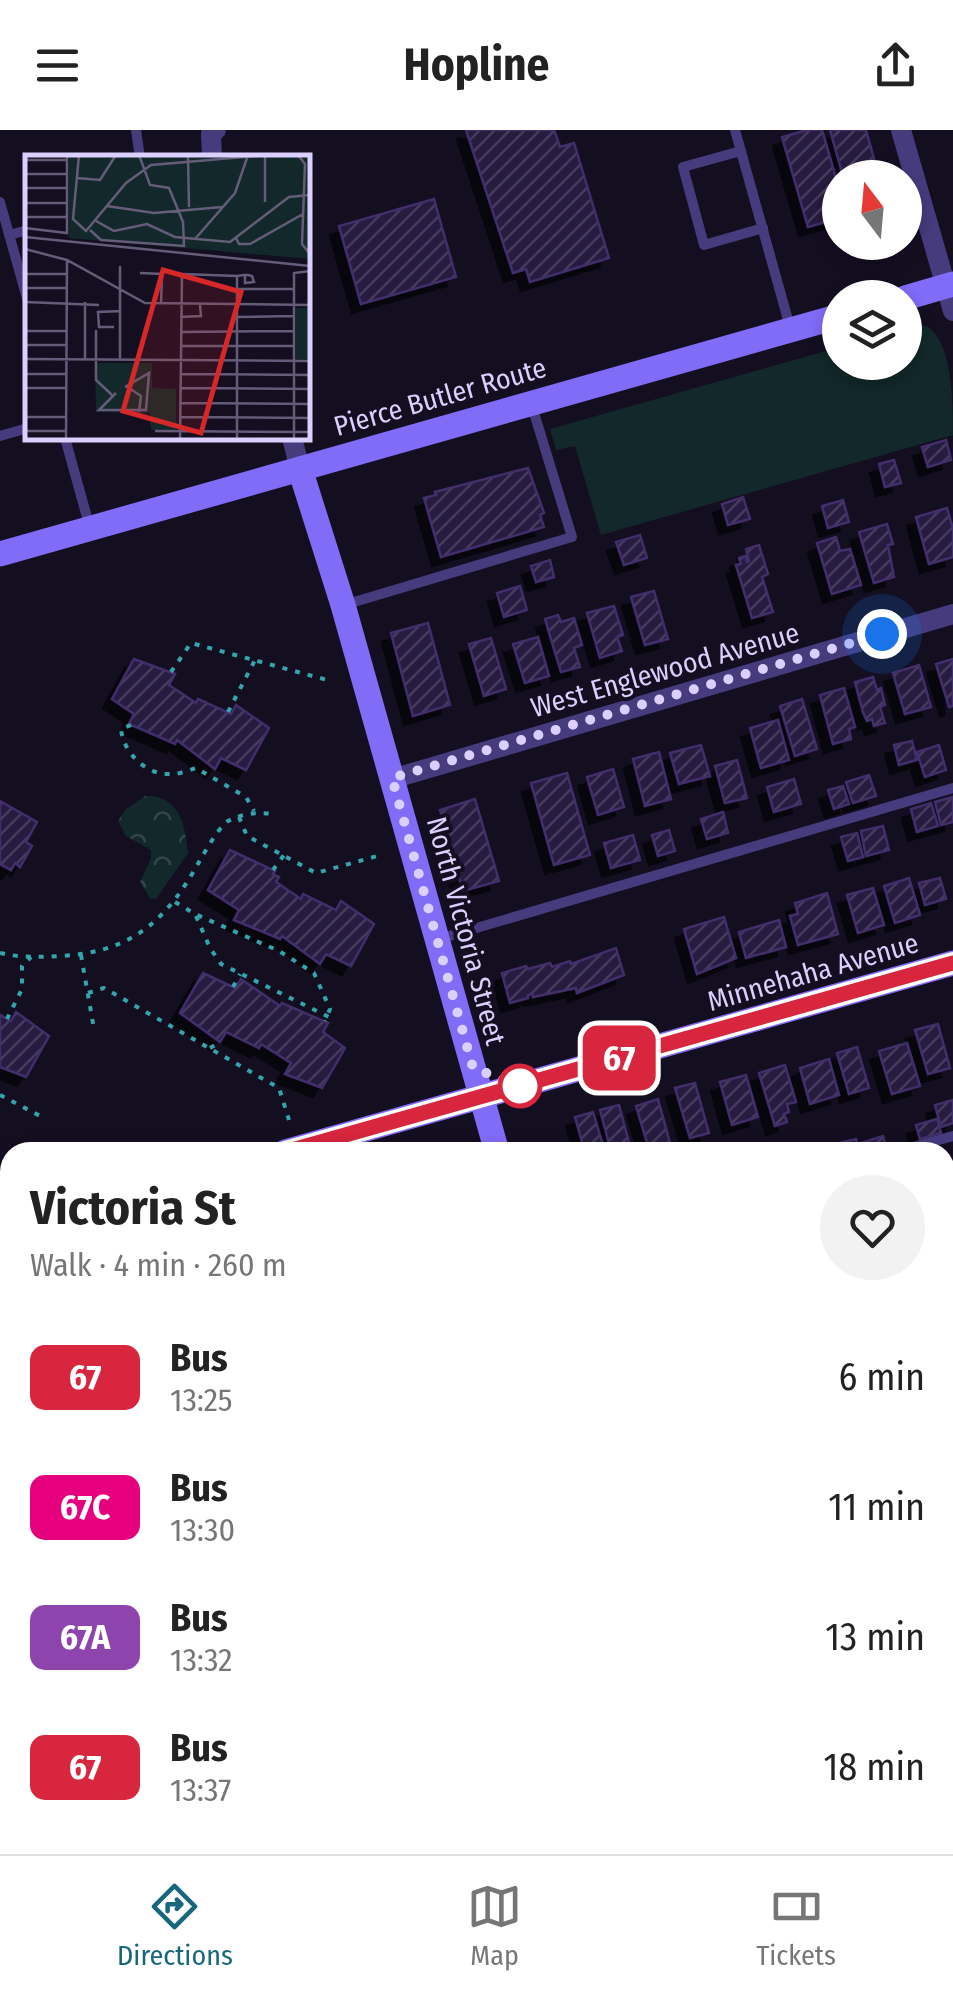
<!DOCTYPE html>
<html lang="en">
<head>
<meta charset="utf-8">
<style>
	:root { --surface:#fff; --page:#f2f2f2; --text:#222; --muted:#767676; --line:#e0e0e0; --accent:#18677d }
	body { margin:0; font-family:"Fira Sans Condensed",sans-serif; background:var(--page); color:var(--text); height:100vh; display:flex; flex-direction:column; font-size:38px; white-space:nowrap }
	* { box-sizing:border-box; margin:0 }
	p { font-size:32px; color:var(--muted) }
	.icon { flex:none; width:55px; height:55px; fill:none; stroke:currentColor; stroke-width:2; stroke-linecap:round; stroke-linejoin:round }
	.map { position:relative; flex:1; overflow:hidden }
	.drawer { position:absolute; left:0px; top:1012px; width:955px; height:712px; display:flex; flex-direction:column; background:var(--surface); border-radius:30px 30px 0 0; box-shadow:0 5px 15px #0003 }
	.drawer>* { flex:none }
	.badge { padding:0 20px; border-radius:15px; font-size:35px; line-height:65px }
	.needle { width:65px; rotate:344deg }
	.tools { position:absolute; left:822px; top:30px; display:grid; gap:20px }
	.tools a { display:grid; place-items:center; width:100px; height:100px; border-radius:50%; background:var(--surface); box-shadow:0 5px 15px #0003; font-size:50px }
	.you { position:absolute; width:50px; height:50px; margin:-25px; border:8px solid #fff; border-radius:50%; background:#1a73e8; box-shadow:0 0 0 15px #1a73e833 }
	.map>.badge { position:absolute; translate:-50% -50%; box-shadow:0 0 0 5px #fff }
	.round { display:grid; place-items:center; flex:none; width:105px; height:105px; border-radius:52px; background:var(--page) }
	.overview { display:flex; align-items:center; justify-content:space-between; height:170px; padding:0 30px }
	h1 { font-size:48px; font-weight:700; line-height:75px }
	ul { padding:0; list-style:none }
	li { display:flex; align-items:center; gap:30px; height:130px; padding:0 30px }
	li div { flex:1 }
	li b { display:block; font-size:38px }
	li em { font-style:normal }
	li .badge { min-width:110px; font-weight:700; text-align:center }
	header { display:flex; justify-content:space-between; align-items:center; height:130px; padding:0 30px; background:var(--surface); font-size:45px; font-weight:700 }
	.tab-bar { display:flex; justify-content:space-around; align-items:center; height:140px; border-top:2px solid var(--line); background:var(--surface); font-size:28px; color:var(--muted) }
	.tab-bar a { display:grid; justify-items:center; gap:5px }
	.tab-bar .active { color:var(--accent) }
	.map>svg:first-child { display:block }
	.grass { fill:#12282a }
	.forest { fill:url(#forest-crowns) }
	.building { fill:url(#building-hatch); stroke:#422e6b; stroke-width:2.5; filter:url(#shadow) }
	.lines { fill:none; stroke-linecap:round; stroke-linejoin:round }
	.path { stroke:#34a5ad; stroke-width:4; stroke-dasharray:5 8; stroke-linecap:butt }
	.lane { stroke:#463b7d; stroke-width:10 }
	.street { stroke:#463b7d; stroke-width:20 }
	.secondary { stroke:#816cf8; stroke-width:25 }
	.line-casing { stroke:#fff; stroke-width:22 }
	.line { stroke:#d7263d; stroke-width:15 }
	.walk { stroke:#dbd0fd; stroke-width:10; stroke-dasharray:0 18 }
	.stop-dot { fill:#fff; stroke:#d7263d; stroke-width:5 }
	.labels { text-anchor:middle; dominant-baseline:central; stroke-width:8; stroke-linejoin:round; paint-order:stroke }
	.street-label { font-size:28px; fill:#dbd0fd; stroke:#140e21 }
	.inset-road { fill:none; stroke:#645c79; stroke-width:2.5 }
	.view { fill:#d62828; fill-opacity:0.15; stroke:#d62828; stroke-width:5 }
	.inset-edge { fill:none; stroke:#dbd0fd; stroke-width:5 }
</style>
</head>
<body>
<header><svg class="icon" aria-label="menu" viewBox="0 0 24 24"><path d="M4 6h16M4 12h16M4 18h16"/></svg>Hopline<svg class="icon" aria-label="share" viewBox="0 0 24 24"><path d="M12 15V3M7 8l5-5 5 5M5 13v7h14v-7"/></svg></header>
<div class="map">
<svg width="953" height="1724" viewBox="0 0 953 1724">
	<defs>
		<pattern id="forest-crowns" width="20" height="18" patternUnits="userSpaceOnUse" patternTransform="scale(2.5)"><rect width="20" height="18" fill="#12282a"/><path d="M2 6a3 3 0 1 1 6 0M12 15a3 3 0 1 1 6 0" fill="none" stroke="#34464a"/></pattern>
		<pattern id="building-hatch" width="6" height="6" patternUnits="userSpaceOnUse" patternTransform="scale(2.5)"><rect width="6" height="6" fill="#271b41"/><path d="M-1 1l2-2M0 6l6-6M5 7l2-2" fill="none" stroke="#463b5d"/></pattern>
		<filter id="shadow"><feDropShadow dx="-9" dy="9" stdDeviation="0" flood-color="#0009"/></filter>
	</defs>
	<rect width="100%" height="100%" fill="#140e21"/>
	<!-- grass -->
	<path class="grass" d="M 917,196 L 927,196 C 953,213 953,274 953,305 L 601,405 L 575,316 L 556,320 L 550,299 L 840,217 L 840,232 L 905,232 L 905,199 Z"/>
	<!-- forest -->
	<g class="forest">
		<path d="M 145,666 C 180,665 185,695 188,723 L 156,769 L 150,768 L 140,752 L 151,728 L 151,720 L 126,706 L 118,691 L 125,680 Z"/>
		<polygon points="10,1141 10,1715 111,1715 79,1724 0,1724 0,1143"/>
		<polygon points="340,1715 651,1715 653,1724 342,1724"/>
	</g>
	<!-- building -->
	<g class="building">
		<polygon points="466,0 554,0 560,17 574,13 609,128 530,152 526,139 513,143"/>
		<polygon points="807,0 822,0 840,62 840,88 808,97 782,7"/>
		<polygon points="830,0 866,0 876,36 843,46"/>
		<polygon points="434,69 456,147 361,174 339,96"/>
		<polygon points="946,310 951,330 928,337 922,317"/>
		<polygon points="894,330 901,353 885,357 879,334"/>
		<polygon points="528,338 544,383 540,385 544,397 441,427 424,368 436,365 435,362"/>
		<polygon points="743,367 750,389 728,395 722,374"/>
		<polygon points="843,370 849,392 828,398 822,376"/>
		<polygon points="947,378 953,399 953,427 929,434 916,387"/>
		<polygon points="887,394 893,414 888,415 894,447 874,453 859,402"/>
		<polygon points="640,405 647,428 624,435 616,412"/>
		<polygon points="836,407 840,421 850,419 861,455 832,464 817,413"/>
		<polygon points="759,415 768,444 762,447 773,482 752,488 736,435 741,434 739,428 745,426 747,432 749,431 746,419"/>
		<polygon points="550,430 554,447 536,452 531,436"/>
		<polygon points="520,456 527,480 504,487 497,463"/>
		<polygon points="654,461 668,509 645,515 631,467"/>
		<polygon points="614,476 623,505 617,507 622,521 600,528 587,483"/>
		<polygon points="558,485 561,492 574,488 582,515 574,518 580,537 561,542 545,489"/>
		<polygon points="428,493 450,575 413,586 391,503"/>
		<polygon points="538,507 549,546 525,553 513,514"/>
		<polygon points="491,508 506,559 484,566 469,514"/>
		<polygon points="134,529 175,544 169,555 196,573 198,569 231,584 236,575 269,598 246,640 221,628 215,639 177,610 175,614 129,594 134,584 112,569"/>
		<polygon points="953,529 953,576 949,577 936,534"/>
		<polygon points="919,535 931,577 905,584 893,543"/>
		<polygon points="873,547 877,560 881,558 885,575 880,577 885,593 874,596 872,589 867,591 863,582 855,552"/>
		<polygon points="844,558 855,597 849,599 851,609 833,614 820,565"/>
		<polygon points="802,569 817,619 795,626 780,576"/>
		<polygon points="778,590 789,630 761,638 750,598"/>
		<polygon points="912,611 917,630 899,635 894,615"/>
		<polygon points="701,615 710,646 679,654 670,623"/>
		<polygon points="939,615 946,640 925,647 917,622"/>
		<polygon points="659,622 671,669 645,676 633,629"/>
		<polygon points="737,630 747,668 725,673 715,636"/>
		<polygon points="613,639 624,677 598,685 587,647"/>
		<polygon points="567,643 590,725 554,735 531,653"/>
		<polygon points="869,645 876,666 853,673 846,652"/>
		<polygon points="794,649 801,674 774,682 767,657"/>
		<polygon points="843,656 849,674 834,679 828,660"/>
		<polygon points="953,667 953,692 941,695 935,672"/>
		<polygon points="475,669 499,751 463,761 440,680"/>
		<polygon points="0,671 37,692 26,712 32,716 20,737 15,733 11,740 0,734"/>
		<polygon points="931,673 938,696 917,702 911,679"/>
		<polygon points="723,682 728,703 707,709 701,689"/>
		<polygon points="883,696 889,720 866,726 861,701"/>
		<polygon points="669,700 675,721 658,726 652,705"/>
		<polygon points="857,703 863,727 848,731 841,707"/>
		<polygon points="633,705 640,730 611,738 604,713"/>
		<polygon points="230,720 275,741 273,744 279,747 276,752 301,769 303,764 336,780 341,771 374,794 351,836 326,824 320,834 282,806 280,809 234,790 239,780 208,760"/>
		<polygon points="909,748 920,785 895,793 884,756"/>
		<polygon points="940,748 946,769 925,775 919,753"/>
		<polygon points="873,758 884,795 858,803 847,765"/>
		<polygon points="827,763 838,804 798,815 790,786 798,784 795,773"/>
		<polygon points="724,787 736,828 697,844 684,799"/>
		<polygon points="779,790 786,817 746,828 739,802"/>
		<polygon points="616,818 624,845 577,863 576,858 533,867 532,864 528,865 528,868 510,873 502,843 526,836 528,839 550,833 552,837 570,831 571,834"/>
		<polygon points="203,843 235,858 241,849 280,876 282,873 328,893 323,902 345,918 322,958 285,944 291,933 261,914 259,918 226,902 220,912 180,883"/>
		<polygon points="16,882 49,906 26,947 0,937 0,885 11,891"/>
		<polygon points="938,894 950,938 928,944 915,900"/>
		<polygon points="907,913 920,956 892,964 879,921"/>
		<polygon points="857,917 869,958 849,964 837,923"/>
		<polygon points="829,929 839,965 810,974 800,938"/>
		<polygon points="785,935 796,972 787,974 789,982 784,984 787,992 775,996 759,943"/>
		<polygon points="746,945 758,987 732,995 720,952"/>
		<polygon points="695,953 709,1003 690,1008 675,958"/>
		<polygon points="658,969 670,1013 649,1019 636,976"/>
		<polygon points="953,970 953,993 941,997 935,975"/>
		<polygon points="619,975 630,1016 611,1021 600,980"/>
		<polygon points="593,982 605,1022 585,1022 575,987"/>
		<polygon points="937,989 941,1003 920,1009 916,995"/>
		<polygon points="883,1006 887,1020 864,1022 861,1013"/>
		<polygon points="856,1009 859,1022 834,1022 832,1015"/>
		<polygon points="949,1079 953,1092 953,1140 945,1143 945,1080"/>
		<polygon points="953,1243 953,1290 945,1292 945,1246"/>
	</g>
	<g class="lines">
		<!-- path -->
		<g class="path">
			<polyline points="171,542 191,513 331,551"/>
			<polyline points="228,582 255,530"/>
			<path d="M 131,595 L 121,599 C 123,622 146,646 172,644 C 180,644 189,640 196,638 L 246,667 L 254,681"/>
			<polyline points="239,687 247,706 316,743 381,725"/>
			<polyline points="273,740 284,725"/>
			<polyline points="175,772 195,784 279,821 314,843 330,879 325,891"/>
			<polyline points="196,786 210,818 221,834 329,887"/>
			<path d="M 0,823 C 21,828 41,827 62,826 C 122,822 157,800 189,749 C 198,735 216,699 228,691 C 243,683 257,682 273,684"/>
			<polyline points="81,825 94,899"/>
			<polyline points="233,857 240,844"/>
			<polyline points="88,863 104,858 279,958 289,990"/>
			<polyline points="7,889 22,859 22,836 31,827"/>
			<polyline points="210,918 220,912"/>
			<polyline points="0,965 44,988"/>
			<polyline points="0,1522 10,1524"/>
		</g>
		<!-- lane -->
		<g class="lane">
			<polyline points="136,0 140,28"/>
			<polyline points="735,0 790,197"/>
			<polyline points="741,21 683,37 704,115 763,98"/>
			<polyline points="0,72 28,172"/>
			<polyline points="9,105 28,100"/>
			<polyline points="0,306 28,298"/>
			<polyline points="65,308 90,398"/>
			<polyline points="344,475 572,407 531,273"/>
			<polyline points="439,809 953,658"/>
			<polyline points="895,1022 953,1006"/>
			<polyline points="945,1358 953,1356"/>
			<polyline points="0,1380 10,1365"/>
			<polyline points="0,1439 10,1439"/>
			<polyline points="945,1708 953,1706"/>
			<polyline points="29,1724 63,1715"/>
			<polyline points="888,1724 920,1715"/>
		</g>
		<!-- street -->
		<g class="street">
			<polyline points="901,0 953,181"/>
			<polyline points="212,28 211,4 216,0"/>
			<polyline points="292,308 300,339"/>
			<polyline points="392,649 953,484"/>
			<polyline points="945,1185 953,1183"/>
			<polyline points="945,1533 953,1531"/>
		</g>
		<!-- secondary -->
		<g class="secondary">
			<polyline points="905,168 953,154"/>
			<polyline points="300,339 343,475 497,1022"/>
			<polyline points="0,424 840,186"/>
			<polyline points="285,1022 953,833"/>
			<polyline points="0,1099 10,1096"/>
			<polyline points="695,1715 697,1724"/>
		</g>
	</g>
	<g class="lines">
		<defs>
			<polyline id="line" points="285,1022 953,833"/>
		</defs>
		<!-- line casing -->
		<use href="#line" class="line-casing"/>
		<!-- line -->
		<use href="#line" class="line"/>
		<!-- walk -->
		<polyline class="walk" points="520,956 473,938 392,648 882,504"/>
	</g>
	<!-- markers -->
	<circle class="stop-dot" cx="520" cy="956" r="20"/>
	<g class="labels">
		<!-- street labels -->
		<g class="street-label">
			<text transform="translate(440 267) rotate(-16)">Pierce Butler Route</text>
			<text transform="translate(665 540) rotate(-16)">West Englewood Avenue</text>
			<text transform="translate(466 801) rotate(75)">North Victoria Street</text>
			<text transform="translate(813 842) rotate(-16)">Minnehaha Avenue</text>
		</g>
	</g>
	<!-- overview -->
	<g transform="translate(25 25)">
		<rect width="285" height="285" fill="#140e21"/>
		<path d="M 271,153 L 285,153 L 285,204 L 271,204 ZM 70,208 L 127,208 L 127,233 L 151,234 L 151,275 L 126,275 L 125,258 L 71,257 Z" fill="#12282a"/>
		<path d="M 44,0 L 285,0 L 285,104 L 44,83 Z" fill="#12282a"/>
		<path class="inset-road" d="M 54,0 L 48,64 L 61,76 L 101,28 L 126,10 L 244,0M 273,0 L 280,9 L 277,89 L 285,99M 163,1 L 164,52M 0,5 L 42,5M 0,19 L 42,19M 52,23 L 75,25 L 91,0M 0,33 L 42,33M 240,47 L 240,0M 0,48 L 42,48M 82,51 L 129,58 L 197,52M 0,62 L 42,62M 71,66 L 89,76 L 122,69 L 150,82 L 205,87 L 264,42 L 285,40M 0,73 L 42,78 L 42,0M 65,75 L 76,85 L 159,91 L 158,67 L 144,33 L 125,30 L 114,0M 0,82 L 285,111M 211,83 L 214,89 L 225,89 L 278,59M 170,84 L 210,38 L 223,0M 0,94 L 42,105 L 120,148 L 285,150M 95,111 L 95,205M 115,118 L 137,119 L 136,149M 0,119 L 41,119M 212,121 L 219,120 L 223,120 L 227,121 L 229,127 L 220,128 L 220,120M 0,133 L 42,133M 212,134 L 269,134M 0,147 L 74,150M 155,162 L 176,161 L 175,150M 212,162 L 269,161M 89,172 L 74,172 L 73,157 L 96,156M 71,175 L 71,225 L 87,240M 0,176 L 41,176M 155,177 L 269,176M 0,190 L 41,190M 155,191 L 269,191M 0,204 L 285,206M 60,204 L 60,147M 0,219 L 41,219M 155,219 L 285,220M 101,231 L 116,241 L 114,257M 0,233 L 41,233M 155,233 L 285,234M 91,238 L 74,255 L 121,255 L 124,218 L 100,232M 155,248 L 285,249M 0,262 L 41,262M 155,262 L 285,263M 0,276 L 41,276M 130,276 L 285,277M 41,285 L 42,105M 155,285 L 157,119 L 212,121 L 212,285M 269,285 L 269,118 L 285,116"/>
		<path class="view" d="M 138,115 L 216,137 L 176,278 L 98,256 Z"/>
		<rect width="285" height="285" class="inset-edge"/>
	</g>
</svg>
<div class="tools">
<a><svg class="needle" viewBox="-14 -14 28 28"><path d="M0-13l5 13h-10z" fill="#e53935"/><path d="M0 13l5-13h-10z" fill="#767676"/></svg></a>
<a><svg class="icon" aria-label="layers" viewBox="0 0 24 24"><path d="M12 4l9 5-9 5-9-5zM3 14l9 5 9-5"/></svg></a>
</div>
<div class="you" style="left:882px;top:504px"></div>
<b class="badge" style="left:619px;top:928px;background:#d7263d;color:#fff">67</b>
<section class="drawer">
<div class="overview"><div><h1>Victoria St</h1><p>Walk · 4 min · 260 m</p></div><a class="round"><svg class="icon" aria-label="heart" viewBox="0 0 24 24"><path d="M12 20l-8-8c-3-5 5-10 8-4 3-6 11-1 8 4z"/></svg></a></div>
<ul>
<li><span class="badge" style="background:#d7263d;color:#fff">67</span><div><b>Bus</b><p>13:25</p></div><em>6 min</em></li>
<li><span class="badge" style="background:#e6007e;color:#fff">67C</span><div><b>Bus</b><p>13:30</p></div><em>11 min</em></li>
<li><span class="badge" style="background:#8e44ad;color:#fff">67A</span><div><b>Bus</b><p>13:32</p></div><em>13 min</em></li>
<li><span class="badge" style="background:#d7263d;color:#fff">67</span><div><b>Bus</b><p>13:37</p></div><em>18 min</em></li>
</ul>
</section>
</div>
<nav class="tab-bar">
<a class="active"><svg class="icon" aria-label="directions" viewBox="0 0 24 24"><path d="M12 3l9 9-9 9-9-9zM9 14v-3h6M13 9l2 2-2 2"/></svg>Directions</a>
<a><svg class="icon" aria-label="map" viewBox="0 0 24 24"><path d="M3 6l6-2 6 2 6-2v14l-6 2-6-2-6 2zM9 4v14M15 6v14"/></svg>Map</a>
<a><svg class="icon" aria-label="tickets" viewBox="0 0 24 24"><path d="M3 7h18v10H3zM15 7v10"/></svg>Tickets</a>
</nav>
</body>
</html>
